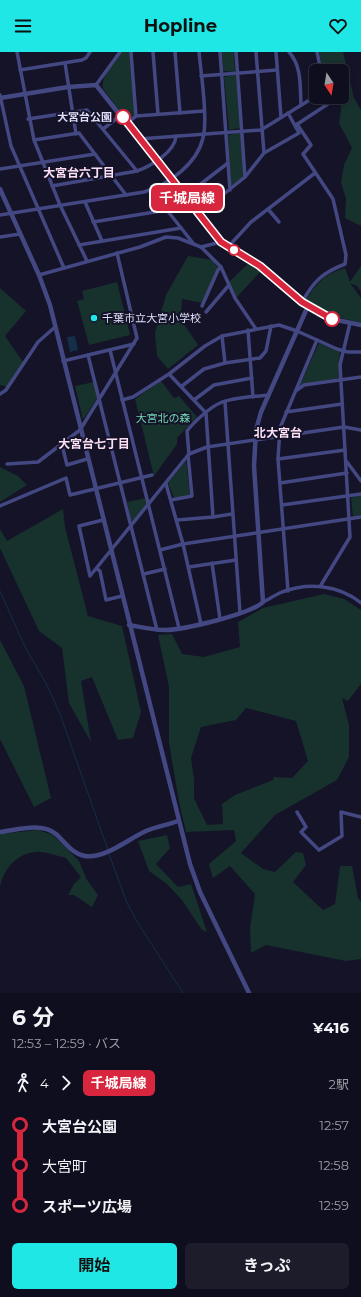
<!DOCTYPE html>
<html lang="ja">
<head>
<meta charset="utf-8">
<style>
	:root { --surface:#0f0e1e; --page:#1d1c2b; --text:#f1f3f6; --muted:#9b9ca4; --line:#2f2e3c; --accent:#1ee7e6 }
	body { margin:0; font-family:Montserrat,"Noto Sans JP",sans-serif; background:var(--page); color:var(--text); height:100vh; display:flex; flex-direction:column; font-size:15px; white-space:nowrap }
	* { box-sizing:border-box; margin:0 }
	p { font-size:13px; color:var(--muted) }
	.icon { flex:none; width:22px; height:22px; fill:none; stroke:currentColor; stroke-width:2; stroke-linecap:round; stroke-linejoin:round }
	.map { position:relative; height:941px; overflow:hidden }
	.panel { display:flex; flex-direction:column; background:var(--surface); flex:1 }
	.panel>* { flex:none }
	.badge { padding:0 8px; border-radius:6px; font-size:14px; line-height:26px }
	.needle { width:26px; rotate:168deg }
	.buttons { position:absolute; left:309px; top:12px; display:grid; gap:8px }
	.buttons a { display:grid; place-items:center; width:40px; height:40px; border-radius:6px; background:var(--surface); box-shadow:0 2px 6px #0003,0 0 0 1px var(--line); font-size:20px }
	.map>.badge { position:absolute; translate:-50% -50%; box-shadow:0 0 0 2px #fff }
	.legs { display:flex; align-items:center; gap:6px; height:44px; padding:0 12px; font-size:13px }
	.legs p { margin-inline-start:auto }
	.overview { display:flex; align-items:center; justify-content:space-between; height:68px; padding:0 12px }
	h1 { font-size:22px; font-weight:700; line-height:30px }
	.button { display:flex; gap:8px; margin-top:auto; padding:8px 12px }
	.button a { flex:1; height:46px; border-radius:6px; background:var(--accent); color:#111; font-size:16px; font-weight:700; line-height:46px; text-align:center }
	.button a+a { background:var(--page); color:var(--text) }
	ul { padding:0 12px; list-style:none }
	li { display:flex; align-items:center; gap:14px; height:40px; font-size:15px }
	li i { display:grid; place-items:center; width:6px; height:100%; margin:0 5px; background:currentColor }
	li i::after { content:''; width:10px; height:10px; margin:-5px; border:3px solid; border-radius:50%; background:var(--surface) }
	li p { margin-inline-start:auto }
	li:first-child i { background:linear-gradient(#0000 50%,currentColor 0) }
	li:last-child i { background:linear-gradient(currentColor 50%,#0000 0) }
	header { display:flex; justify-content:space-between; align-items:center; height:52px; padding:0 12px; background:var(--accent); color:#111; font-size:18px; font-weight:700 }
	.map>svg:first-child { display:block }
	.green { fill:#17312d; fill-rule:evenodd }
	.water { fill:#152f4a }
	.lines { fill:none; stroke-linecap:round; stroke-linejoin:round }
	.stream { stroke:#152f4a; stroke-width:1 }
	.minor { stroke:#434882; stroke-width:3.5 }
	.tertiary { stroke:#434882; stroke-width:4.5 }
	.line-1-casing { stroke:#fff; stroke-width:9 }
	.line-1 { stroke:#d7263d; stroke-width:6 }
	.stop-1-dot { fill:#fff; stroke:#d7263d; stroke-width:2 }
	.poi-dot { fill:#1ee7e6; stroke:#141328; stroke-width:1.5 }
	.labels { text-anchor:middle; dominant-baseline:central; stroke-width:4; stroke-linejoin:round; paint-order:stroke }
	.stop-label { font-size:11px; font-weight:bold; fill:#dedefb; stroke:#141328; text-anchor:end }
	.poi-label { font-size:11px; fill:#dedefb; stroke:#141328; text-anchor:start }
	.park-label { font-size:11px; fill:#70d5b1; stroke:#141328 }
	.neighbourhood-label { font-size:12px; font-weight:bold; fill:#fcdff4; stroke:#141328 }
</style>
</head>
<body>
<header><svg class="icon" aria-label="menu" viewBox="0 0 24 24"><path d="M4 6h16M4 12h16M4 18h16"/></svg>Hopline<svg class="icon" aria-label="heart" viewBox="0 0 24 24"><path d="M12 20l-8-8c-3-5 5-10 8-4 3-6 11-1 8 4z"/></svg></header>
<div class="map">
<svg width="361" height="941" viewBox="0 0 361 941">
	<rect width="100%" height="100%" fill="#141328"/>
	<!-- green -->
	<g class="green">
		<path d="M 121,0 L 130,0 L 135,62 L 127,68 L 103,37 C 101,23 114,11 121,0 Z"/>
		<polygon points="222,0 234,0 235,20 223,19"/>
		<polygon points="319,0 343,0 354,46 361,58 361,174 345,166 346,147 341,130 344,113 352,96 339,71 341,58 340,45 342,45 342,19 323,19"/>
		<polygon points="235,23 236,24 240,76 229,78 224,25"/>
		<polygon points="239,81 241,83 244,124 243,126 233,134 231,133 228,83"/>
		<polygon points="188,204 212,208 219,217 202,251 182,247 181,268 198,293 168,317 157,304 155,281 166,243"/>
		<polygon points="251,209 262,218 236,246 229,230"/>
		<path d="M 361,214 L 361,240 L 357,234 L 350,231 L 361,246 L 361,271 L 329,263 L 305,249 C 317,231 324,222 345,216 L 350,230 Z"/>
		<polygon points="117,230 130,283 89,293 77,249 84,247 82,239"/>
		<polygon points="0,236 26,259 5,284 23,310 7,335 0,333"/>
		<polygon points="319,291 340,299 339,326 300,333"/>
		<polygon points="161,329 174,346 179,344 197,365 177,386 177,392 154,424 135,347"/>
		<polygon points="94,330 98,345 83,368 75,334"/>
		<polygon points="186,409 190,443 174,446 168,431"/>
		<polygon points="0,415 18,424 27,433 0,450"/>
		<polygon points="361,443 361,463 353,465 351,446"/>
		<polygon points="146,446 147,451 133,469 131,468 127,450"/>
		<polygon points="63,457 65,475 88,564 122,574 141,660 133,686 118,688 92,625 81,629 91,690 69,651 62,596 39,579 0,496 0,477 7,489"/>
		<path d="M 324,542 L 344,547 L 361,558 L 361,632 L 348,649 L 342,646 L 349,673 L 349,705 L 337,728 L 275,763 L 241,801 L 263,817 L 275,820 L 296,800 L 303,801 L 306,813 L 293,830 L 323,858 L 335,852 L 340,814 L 352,814 L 358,846 L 361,850 L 361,907 L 346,909 L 266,893 L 251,901 L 250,876 L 255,842 L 230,814 L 213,826 L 209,812 L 236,789 L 234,778 L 186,780 L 179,750 L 169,691 L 169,635 L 158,583 L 172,582 L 182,602 L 204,605 L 240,595 L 238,570 L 263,556 ZM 246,656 L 296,669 L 308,709 L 292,726 L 274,725 L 273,728 L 235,743 L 222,752 L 223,772 L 207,773 L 194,746 L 194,727 L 191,706 L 201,675 L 236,668 Z"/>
		<polygon points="0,588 24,634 51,746 34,755 0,687"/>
		<path d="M 38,778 L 53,783 L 79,809 L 87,828 L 98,843 L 92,855 L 74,843 L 68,843 L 74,832 L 81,825 L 66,806 C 57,804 44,799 35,800 C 16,802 3,818 0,835 L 0,782 Z"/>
		<polygon points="167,783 170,796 156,812 178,835 191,832 207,880 202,878 182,848 167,832 149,819 138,789"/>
	</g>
	<!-- water -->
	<polygon class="water" points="75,284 78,298 70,300 67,285"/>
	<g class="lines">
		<!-- stream -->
		<g class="stream">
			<polyline points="0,539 25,595 47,633 60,662 108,798"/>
			<polyline points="109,802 127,851 138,871 183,941"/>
		</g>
		<!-- minor -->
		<g class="minor">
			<polyline points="17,0 34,88 60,153 87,209"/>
			<polyline points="131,0 136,64"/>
			<polyline points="153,0 158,62"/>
			<polyline points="175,0 180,61"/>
			<polyline points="220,0 230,138"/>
			<polyline points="236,0 245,125"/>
			<polyline points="256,0 264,101"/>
			<polyline points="276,0 281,65"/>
			<path d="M 289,0 C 302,14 300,35 301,53"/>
			<polyline points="317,0 321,19"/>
			<polyline points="65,11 76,82"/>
			<polyline points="20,18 82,8 86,6 90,0"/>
			<polyline points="201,24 277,18"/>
			<polyline points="96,33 120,0"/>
			<polyline points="0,43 11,94 64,216"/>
			<polyline points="28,67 87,58 137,119"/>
			<polyline points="127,71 136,64 204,59"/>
			<path d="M 297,72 L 311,93 L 303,102 L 333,147 L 346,203 L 345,212 C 322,221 314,229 302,250"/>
			<polyline points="296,73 334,48"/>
			<polyline points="103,77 121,63"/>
			<polyline points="139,87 261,78 316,44"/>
			<polyline points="34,88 79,81 126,143"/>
			<polyline points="0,117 95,102"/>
			<path d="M 52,134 L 137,119 C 151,114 175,100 176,84"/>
			<polyline points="151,138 193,191"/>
			<polyline points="185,144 228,111"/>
			<polyline points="85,150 102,189"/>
			<polyline points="268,157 279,170"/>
			<polyline points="199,162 245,125 264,101 299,81 288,61"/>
			<path d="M 0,163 L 144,140 C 168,133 197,112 203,86 C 208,67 201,21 199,0"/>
			<polyline points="93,170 167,158"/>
			<polyline points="0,185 20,182"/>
			<polyline points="79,193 181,176"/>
			<polyline points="201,195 221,190"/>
			<polyline points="228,195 251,170 315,121"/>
			<polyline points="39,223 140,195 166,185 178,186 201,195 221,215 235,246 256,277"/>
			<polyline points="202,254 218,218 221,215"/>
			<polyline points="206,260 229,233"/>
			<polyline points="248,278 253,345"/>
			<polyline points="222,284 225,311"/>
			<polyline points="110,298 179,576"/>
			<polyline points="88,303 157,578"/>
			<polyline points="63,309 134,292"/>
			<polyline points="182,334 204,317 225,311 260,306 266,299 271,274"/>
			<polyline points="297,338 304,333 361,325"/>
			<polyline points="0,342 6,338 38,290 55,275"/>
			<polyline points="122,348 133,345 169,322"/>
			<polyline points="194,348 214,333 252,326"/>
			<polyline points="225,350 240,561"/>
			<polyline points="286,360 342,352"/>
			<polyline points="62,393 67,413 87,407"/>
			<path d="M 189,402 L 187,379 C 193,371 210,355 220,351 C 234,345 254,345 269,343"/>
			<polyline points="278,407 345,398"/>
			<polyline points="347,410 361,429"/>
			<polyline points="7,412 38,410 80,378 137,286 117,201"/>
			<polyline points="280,431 347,421"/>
			<polyline points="166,432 183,492 201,572"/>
			<polyline points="171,448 192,444 188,403"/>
			<polyline points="282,453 361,442"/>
			<polyline points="0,454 66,426 70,443 152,423"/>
			<polyline points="213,465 232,462"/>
			<polyline points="103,468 79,474 90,524 189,402 207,395 344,375 361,378"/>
			<polyline points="177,468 213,465 206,361 169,322 205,294 222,284 279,273 297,279 337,297 348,300 361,300"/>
			<polyline points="160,498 183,492 361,465"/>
			<polyline points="212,511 220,567"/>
			<polyline points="189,515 236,508"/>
			<polyline points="97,517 100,519 106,548 122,544"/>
			<polyline points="144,522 165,517"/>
			<polyline points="321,533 350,485 340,313 350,271"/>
			<polyline points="288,539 278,407 280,376 317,288"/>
			<path d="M 263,550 C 269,547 275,543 282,540 C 309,530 339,533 361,551"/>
			<polyline points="297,760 306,775 301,780 319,798 342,784 341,760 361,765"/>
		</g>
		<!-- tertiary -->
		<g class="tertiary">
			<polyline points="0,46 68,35 96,33 221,190 260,214 288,240 321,262 332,267 361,273"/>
			<polyline points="0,137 39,223 50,253 190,812 200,840 249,941"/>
			<path d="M 129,573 C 141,575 153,578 165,578 C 183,578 251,562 263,550 L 254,414 L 256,378 L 261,360 L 308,254"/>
			<path d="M 0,780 C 17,778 41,770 56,782 C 65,790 72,802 85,804 C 105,807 128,787 146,779 C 156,775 167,773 178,769"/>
		</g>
	</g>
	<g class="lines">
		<defs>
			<polyline id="line-1" points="123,65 221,190 260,214 302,250 332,267"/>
		</defs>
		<!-- line-1 casing -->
		<use href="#line-1" class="line-1-casing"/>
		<!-- line-1 -->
		<use href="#line-1" class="line-1"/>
	</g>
	<!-- markers -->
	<g class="stop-1-dot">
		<circle cx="123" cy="65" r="7"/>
		<circle cx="234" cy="198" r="5"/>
		<circle cx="332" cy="267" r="7"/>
	</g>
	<circle class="poi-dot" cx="94" cy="266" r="4"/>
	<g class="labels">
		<!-- stop labels -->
		<g class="stop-label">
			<text x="112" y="65">大宮台公園</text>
		</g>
		<!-- poi labels -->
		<g class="poi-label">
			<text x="102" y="266">千葉市立大宮小学校</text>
		</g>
		<!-- park labels -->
		<g class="park-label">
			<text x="163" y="366">大宮北の森</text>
		</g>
		<!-- neighbourhood labels -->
		<g class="neighbourhood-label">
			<text x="79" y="120">大宮台六丁目</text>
			<text x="278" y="380">北大宮台</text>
			<text x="94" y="391">大宮台七丁目</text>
		</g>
	</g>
</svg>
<div class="buttons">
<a><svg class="needle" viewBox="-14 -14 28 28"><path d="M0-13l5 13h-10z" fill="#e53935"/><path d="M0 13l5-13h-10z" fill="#9b9ca4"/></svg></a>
</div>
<b class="badge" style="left:187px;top:146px;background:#d7263d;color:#fff">千城局線</b>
</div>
<section class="panel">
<div class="overview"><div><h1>6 分</h1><p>12:53 – 12:59 · バス</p></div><b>¥416</b></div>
<div class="legs"><svg class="icon" aria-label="walk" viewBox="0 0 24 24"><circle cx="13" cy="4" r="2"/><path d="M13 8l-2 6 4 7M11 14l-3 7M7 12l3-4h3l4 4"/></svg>4<svg class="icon" aria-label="forward" viewBox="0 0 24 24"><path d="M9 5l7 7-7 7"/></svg><b class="badge" style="background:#d7263d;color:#fff">千城局線</b><p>2駅</p></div>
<ul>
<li><i style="color:#d7263d"></i><b>大宮台公園</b><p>12:57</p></li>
<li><i style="color:#d7263d"></i><span>大宮町</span><p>12:58</p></li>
<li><i style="color:#d7263d"></i><b>スポーツ広場</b><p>12:59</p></li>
</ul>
<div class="button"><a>開始</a><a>きっぷ</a></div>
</section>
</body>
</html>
